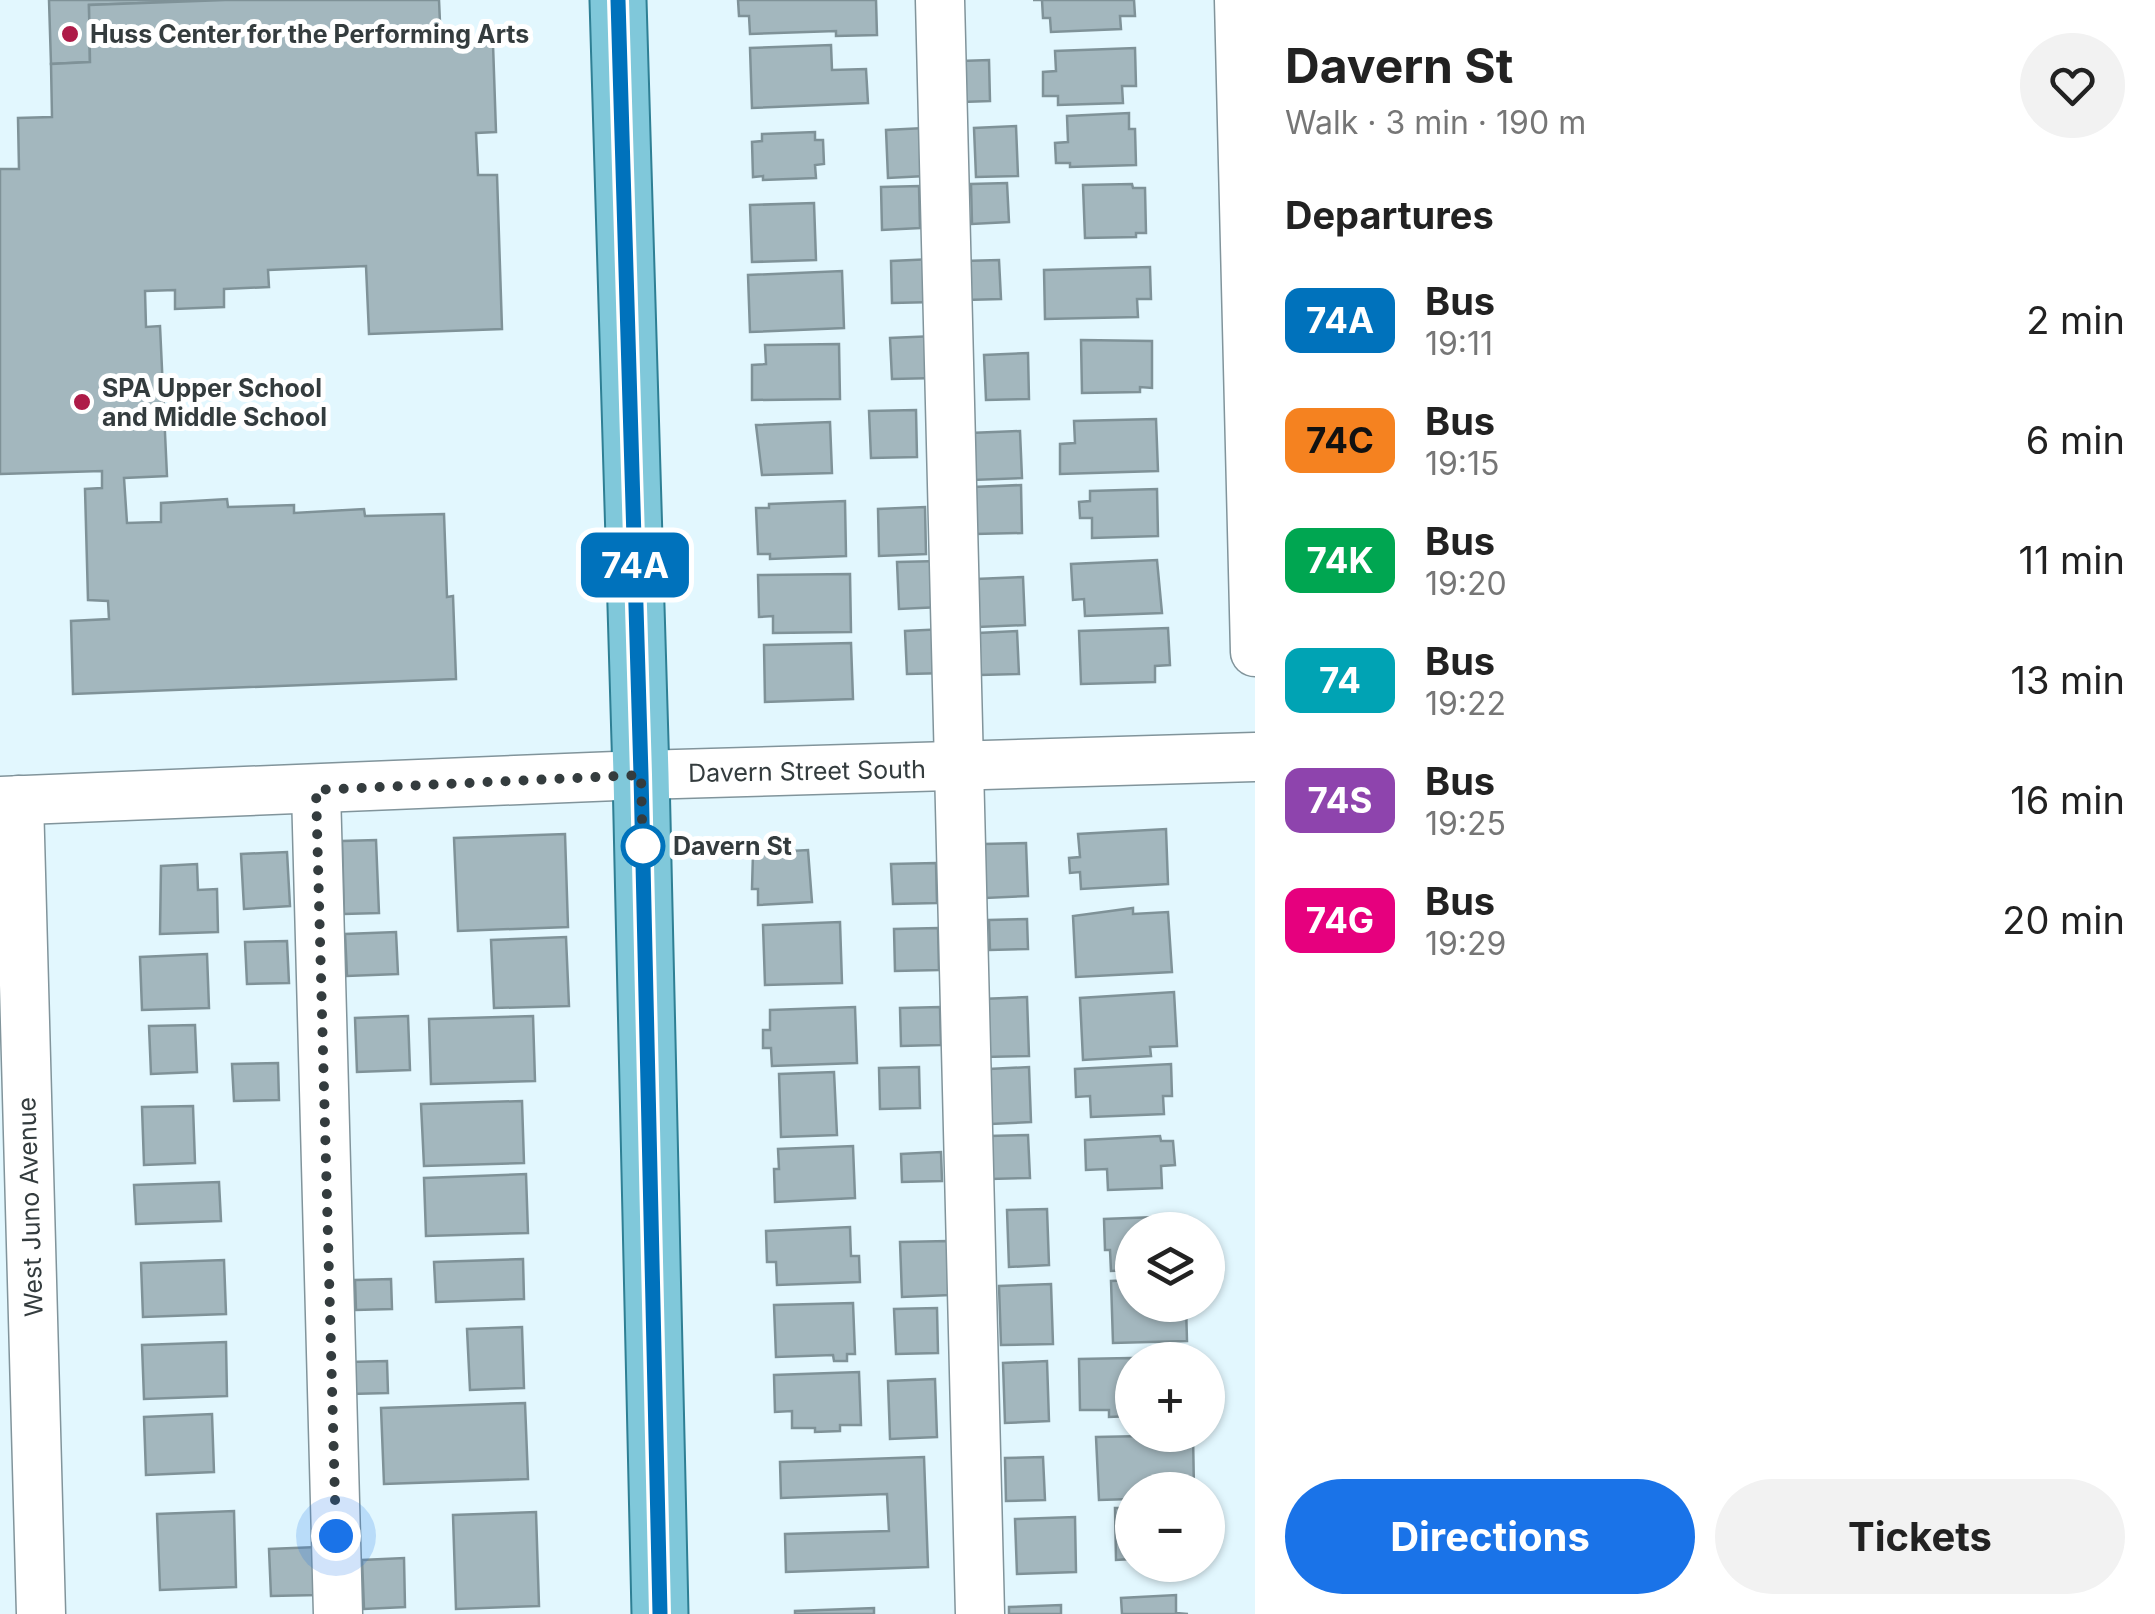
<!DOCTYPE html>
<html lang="en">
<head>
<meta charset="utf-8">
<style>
	:root { --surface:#fff; --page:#f2f2f2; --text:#222; --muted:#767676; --accent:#1a73e8 }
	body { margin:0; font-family:Inter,sans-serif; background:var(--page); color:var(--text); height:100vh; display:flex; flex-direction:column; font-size:38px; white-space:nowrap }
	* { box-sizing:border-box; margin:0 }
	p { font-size:32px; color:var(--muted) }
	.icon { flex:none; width:55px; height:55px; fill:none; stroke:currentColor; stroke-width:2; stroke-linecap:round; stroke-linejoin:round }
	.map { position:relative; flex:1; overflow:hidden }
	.side { display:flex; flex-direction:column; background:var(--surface); width:900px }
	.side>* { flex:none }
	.badge { padding:0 20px; border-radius:15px; font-size:35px; line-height:65px }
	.controls { position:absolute; left:1115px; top:1212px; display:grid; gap:20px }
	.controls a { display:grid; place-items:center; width:110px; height:110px; border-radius:50%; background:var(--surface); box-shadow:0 2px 8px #0004; font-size:50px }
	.you { position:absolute; width:50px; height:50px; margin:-25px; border:8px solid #fff; border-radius:50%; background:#1a73e8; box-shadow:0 0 0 15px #1a73e833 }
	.map>.badge { position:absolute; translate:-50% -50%; box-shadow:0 0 0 5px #fff }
	h2 { padding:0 30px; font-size:38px; line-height:90px }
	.round { display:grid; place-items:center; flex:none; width:105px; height:105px; border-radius:52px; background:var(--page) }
	.head { display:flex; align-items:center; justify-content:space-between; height:170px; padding:0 30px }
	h1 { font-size:48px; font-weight:700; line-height:75px }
	.action { display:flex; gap:20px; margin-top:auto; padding:20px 30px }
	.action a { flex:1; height:115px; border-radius:60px; background:var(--accent); color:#fff; font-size:40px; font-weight:700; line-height:115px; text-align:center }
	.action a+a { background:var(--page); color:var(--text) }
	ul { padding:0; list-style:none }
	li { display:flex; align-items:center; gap:30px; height:120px; padding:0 30px }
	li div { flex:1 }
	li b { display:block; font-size:38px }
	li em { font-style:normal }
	li .badge { min-width:110px; font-weight:700; text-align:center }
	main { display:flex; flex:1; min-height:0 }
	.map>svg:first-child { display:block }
	.building { fill:#a3b7be; stroke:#7f9298; stroke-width:2.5 }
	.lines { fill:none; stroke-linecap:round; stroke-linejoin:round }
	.minor-casing { stroke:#81949b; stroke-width:51 }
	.major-casing { stroke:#2e7f94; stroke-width:59 }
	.minor { stroke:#fff; stroke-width:48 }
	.major { stroke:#80c8da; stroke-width:55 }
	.line-casing { stroke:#fff; stroke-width:22 }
	.line { stroke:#0072bc; stroke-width:15 }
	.walk { stroke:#343c3e; stroke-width:10; stroke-dasharray:0 18 }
	.poi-dot { fill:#ae1b48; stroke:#fff; stroke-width:4 }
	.stop-dot { fill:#fff; stroke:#0072bc; stroke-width:5 }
	.labels { text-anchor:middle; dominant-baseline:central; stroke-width:10; stroke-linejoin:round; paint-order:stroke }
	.poi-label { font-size:25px; font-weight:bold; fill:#343c3e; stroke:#fff; text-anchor:start }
	.street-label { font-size:25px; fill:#343c3e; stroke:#fff }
	.stop-label { font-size:25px; font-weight:bold; fill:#343c3e; stroke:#fff; text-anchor:start }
</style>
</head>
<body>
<main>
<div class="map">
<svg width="1255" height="1614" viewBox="0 0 1255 1614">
	<rect width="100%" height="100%" fill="#e2f7fe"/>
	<!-- building -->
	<g class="building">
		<polygon points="49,0 225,0 89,5 90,62 51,64"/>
		<polygon points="225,0 439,0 441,45 493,44 496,132 476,133 478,175 497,175 502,329 369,334 366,266 268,270 269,287 224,289 224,307 175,309 175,290 145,291 146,327 160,326 167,476 124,478 127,523 161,522 161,503 227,499 228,507 294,505 294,513 364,509 365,516 444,514 447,597 453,596 456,679 73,694 71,621 109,619 108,601 88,600 85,489 102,488 102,471 0,474 0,169 19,169 18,118 52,117 51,64 90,62 89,5"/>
		<polygon points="738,0 876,0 877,35 836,36 836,31 750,34 749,16 739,16"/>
		<polygon points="1033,0 1134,0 1135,16 1120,16 1121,29 1051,32 1050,18 1043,18 1042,0"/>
		<polygon points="831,45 832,70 866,69 868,103 752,108 750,48"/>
		<polygon points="1135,48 1136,86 1122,86 1123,103 1058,105 1058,96 1043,96 1043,72 1056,71 1055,51"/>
		<polygon points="989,60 990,101 962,102 961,61"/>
		<polygon points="1129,113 1129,129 1135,129 1136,165 1070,167 1070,163 1056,163 1055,143 1068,142 1067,116"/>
		<polygon points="1016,126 1018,176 976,177 974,128"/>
		<polygon points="924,128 925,176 888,178 886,130"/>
		<polygon points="815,132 815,140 823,140 824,164 815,165 816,178 763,180 763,176 753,177 752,142 762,141 762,134"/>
		<polygon points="1007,183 1009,222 972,224 971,184"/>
		<polygon points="1132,184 1133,188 1145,188 1146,233 1136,233 1136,237 1085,238 1083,185"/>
		<polygon points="919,186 920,228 882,230 881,187"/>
		<polygon points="814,203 816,260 752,262 750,205"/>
		<polygon points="933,259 935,302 892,303 891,261"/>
		<polygon points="999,260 1001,299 965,300 963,261"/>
		<polygon points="1150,267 1151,299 1137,299 1138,317 1045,319 1044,270"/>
		<polygon points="842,271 844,328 750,332 748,275"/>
		<polygon points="935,336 937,378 892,379 890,338"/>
		<polygon points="1081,340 1152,341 1152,388 1140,387 1140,392 1082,393"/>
		<polygon points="839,344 840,399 752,400 752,365 766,364 765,345"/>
		<polygon points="1028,353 1029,399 986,400 984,355"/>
		<polygon points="916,410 917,457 871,458 869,411"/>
		<polygon points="1156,419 1158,471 1060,474 1060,444 1075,443 1074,421"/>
		<polygon points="830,422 832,473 762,475 756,425"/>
		<polygon points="1020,431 1022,478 972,480 970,433"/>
		<polygon points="1021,485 1022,533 975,534 973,487"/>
		<polygon points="1157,489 1158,536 1092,538 1092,518 1080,518 1079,502 1090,501 1090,491"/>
		<polygon points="845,501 846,556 770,559 770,554 758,554 756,508 769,508 769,504"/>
		<polygon points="925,507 926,554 879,556 878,509"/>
		<polygon points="1157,560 1162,613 1085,616 1084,599 1073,600 1071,564"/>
		<polygon points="939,561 941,607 899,609 897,562"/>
		<polygon points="850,574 851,632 773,633 773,616 759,617 758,575"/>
		<polygon points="1023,577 1025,625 978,627 976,579"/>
		<polygon points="1168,628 1170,665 1155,666 1155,682 1081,684 1079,631"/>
		<polygon points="945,629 947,673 907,674 905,631"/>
		<polygon points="1017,631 1019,674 980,675 978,633"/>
		<polygon points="851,643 853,699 765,702 764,645"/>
		<polygon points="1166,829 1168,884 1081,889 1080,872 1070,873 1069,858 1080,857 1078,834"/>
		<polygon points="565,834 568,927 458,931 454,838"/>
		<polygon points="376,840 379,913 344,914 342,841"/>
		<polygon points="1026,843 1028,896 985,898 983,844"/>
		<polygon points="808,850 812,902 758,905 758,889 752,889 753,853"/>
		<polygon points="287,852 290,906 244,909 241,854"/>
		<polygon points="936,863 937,903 893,904 891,864"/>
		<polygon points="197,864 198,890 217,889 218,932 160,934 161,866"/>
		<polygon points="1133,908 1133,914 1168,912 1172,972 1076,977 1073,916"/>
		<polygon points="1027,919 1028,949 990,950 989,920"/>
		<polygon points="840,922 842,983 765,985 763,925"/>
		<polygon points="938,928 939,970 895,971 894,929"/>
		<polygon points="396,932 398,974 347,976 345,934"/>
		<polygon points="566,937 569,1006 494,1008 491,940"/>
		<polygon points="287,941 289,983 247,984 245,942"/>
		<polygon points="207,954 209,1008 142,1010 140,957"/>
		<polygon points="1174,992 1177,1046 1150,1047 1151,1056 1083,1060 1080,998"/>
		<polygon points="1027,997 1029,1056 983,1057 981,999"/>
		<polygon points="855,1007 857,1063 772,1066 771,1048 763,1048 763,1030 770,1030 770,1010"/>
		<polygon points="940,1007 941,1045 901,1046 900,1008"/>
		<polygon points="408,1016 410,1070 357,1072 355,1018"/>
		<polygon points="533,1016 535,1081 431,1084 429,1019"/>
		<polygon points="195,1025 197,1072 151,1074 149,1026"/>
		<polygon points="278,1063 279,1100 234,1101 232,1064"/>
		<polygon points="1171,1064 1172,1096 1163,1096 1164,1114 1091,1117 1090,1096 1076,1097 1075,1069"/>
		<polygon points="919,1067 920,1108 880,1109 879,1068"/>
		<polygon points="1029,1067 1031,1122 991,1124 989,1069"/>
		<polygon points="834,1072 837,1135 781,1137 779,1074"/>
		<polygon points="522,1101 524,1163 424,1166 421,1104"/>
		<polygon points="193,1106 195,1163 144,1165 142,1107"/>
		<polygon points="1028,1135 1030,1178 990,1179 988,1136"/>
		<polygon points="1160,1136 1161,1141 1173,1141 1175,1165 1161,1166 1162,1188 1108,1190 1107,1169 1086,1170 1085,1140"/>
		<polygon points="853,1146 855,1198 775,1202 774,1169 779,1169 778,1149"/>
		<polygon points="941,1152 942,1181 902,1182 901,1154"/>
		<polygon points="526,1174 528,1233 426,1236 424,1178"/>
		<polygon points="219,1182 221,1221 136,1224 134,1185"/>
		<polygon points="1047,1209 1049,1265 1009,1267 1007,1210"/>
		<polygon points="1182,1216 1183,1230 1132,1230 1132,1270 1111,1271 1110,1250 1105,1250 1104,1219"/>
		<polygon points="850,1227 851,1256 859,1256 860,1282 777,1285 776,1262 767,1262 766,1231"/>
		<polygon points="948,1241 950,1295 902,1297 900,1242"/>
		<polygon points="523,1259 524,1299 436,1302 434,1262"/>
		<polygon points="224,1260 226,1314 143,1317 141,1263"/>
		<polygon points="391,1279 392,1309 356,1310 355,1280"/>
		<polygon points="1132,1280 1132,1305 1186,1305 1187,1341 1113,1343 1111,1281"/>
		<polygon points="1051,1284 1053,1344 1001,1345 999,1286"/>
		<polygon points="853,1303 855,1354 847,1354 847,1361 834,1361 833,1355 776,1357 774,1305"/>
		<polygon points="937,1308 938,1353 896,1354 894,1309"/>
		<polygon points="522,1327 524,1388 470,1390 467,1329"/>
		<polygon points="226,1342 227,1396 144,1399 142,1345"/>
		<polygon points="1183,1357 1183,1360 1132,1360 1132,1416 1109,1417 1109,1410 1080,1410 1079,1359"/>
		<polygon points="387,1361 388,1393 350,1394 349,1362"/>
		<polygon points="1047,1361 1049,1421 1005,1423 1003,1363"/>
		<polygon points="859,1372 861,1425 840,1425 840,1431 815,1432 815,1428 792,1428 792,1411 775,1412 774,1375"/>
		<polygon points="935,1379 937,1437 890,1439 888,1381"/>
		<polygon points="525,1403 528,1479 384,1484 381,1408"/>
		<polygon points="212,1414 214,1472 146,1475 144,1417"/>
		<polygon points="1193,1435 1194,1490 1132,1490 1132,1499 1099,1500 1096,1437"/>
		<polygon points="924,1457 928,1567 786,1572 785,1534 889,1531 887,1494 781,1498 780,1462"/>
		<polygon points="1043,1457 1045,1500 1006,1501 1005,1458"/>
		<polygon points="1115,1508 1132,1508 1132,1559 1116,1560"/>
		<polygon points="234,1511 236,1587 160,1590 157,1514"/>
		<polygon points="536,1512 539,1606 456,1609 453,1515"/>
		<polygon points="1075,1517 1076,1572 1017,1574 1015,1519"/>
		<polygon points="317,1547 318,1595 271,1596 269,1549"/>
		<polygon points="404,1558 405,1607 364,1609 362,1560"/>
		<polygon points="1176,1595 1176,1613 1188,1614 1122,1614 1121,1598"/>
		<polygon points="1061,1605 1061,1614 1009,1614 1009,1607"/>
		<polygon points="874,1608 874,1614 795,1614 795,1611"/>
	</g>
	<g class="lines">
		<defs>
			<g id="minor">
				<polyline points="940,0 980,1614"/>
				<polyline points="1239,0 1255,652"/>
				<polyline points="316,790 338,1614"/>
				<polyline points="19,800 41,1614"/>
				<polyline points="0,801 641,775 1255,757"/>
			</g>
			<polyline id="major" points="618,0 641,775 660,1614"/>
		</defs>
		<!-- minor casing -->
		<use href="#minor" class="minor-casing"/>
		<!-- major casing -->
		<use href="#major" class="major-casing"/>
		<!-- minor -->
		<use href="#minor" class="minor"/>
		<!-- major -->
		<use href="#major" class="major"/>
	</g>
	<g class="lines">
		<defs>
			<polyline id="line" points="618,0 641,775 660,1614"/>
		</defs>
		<!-- line casing -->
		<use href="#line" class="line-casing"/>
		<!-- line -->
		<use href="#line" class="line"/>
		<!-- walk -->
		<polyline class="walk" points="336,1536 316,790 641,775 643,864 643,846"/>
	</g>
	<!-- markers -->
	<g class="poi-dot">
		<circle cx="70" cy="34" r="10"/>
		<circle cx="82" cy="402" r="10"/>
	</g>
	<circle class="stop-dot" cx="643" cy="846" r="20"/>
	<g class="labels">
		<!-- poi labels -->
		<g class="poi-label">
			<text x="90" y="34">Huss Center for the Performing Arts</text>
			<text x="102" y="388">SPA Upper School<tspan x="102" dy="29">and Middle School</tspan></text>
		</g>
		<!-- street labels -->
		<g class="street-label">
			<text transform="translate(807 771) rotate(-1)">Davern Street South</text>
			<text transform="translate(30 1207) rotate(-92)">West Juno Avenue</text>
		</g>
		<!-- stop labels -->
		<g class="stop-label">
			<text x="673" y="846">Davern St</text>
		</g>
	</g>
</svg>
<div class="controls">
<a><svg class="icon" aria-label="layers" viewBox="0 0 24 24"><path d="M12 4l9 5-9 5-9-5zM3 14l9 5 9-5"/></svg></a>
<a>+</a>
<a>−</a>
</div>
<div class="you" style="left:336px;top:1536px"></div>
<b class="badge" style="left:635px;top:565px;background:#0072bc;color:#fff">74A</b>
</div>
<section class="side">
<div class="head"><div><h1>Davern St</h1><p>Walk · 3 min · 190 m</p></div><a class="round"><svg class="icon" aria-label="heart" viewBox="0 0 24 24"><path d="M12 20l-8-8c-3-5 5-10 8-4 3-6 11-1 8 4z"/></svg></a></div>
<h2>Departures</h2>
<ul>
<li><span class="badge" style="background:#0072bc;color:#fff">74A</span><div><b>Bus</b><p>19:11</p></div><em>2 min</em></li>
<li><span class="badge" style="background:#f58220;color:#111">74C</span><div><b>Bus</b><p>19:15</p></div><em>6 min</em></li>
<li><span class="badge" style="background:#00a651;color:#fff">74K</span><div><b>Bus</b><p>19:20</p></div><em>11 min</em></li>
<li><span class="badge" style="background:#00a3b4;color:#fff">74</span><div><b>Bus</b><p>19:22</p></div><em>13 min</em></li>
<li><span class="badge" style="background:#8e44ad;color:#fff">74S</span><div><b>Bus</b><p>19:25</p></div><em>16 min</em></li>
<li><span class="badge" style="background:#e6007e;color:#fff">74G</span><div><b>Bus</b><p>19:29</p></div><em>20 min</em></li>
</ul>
<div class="action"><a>Directions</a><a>Tickets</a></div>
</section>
</main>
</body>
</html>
